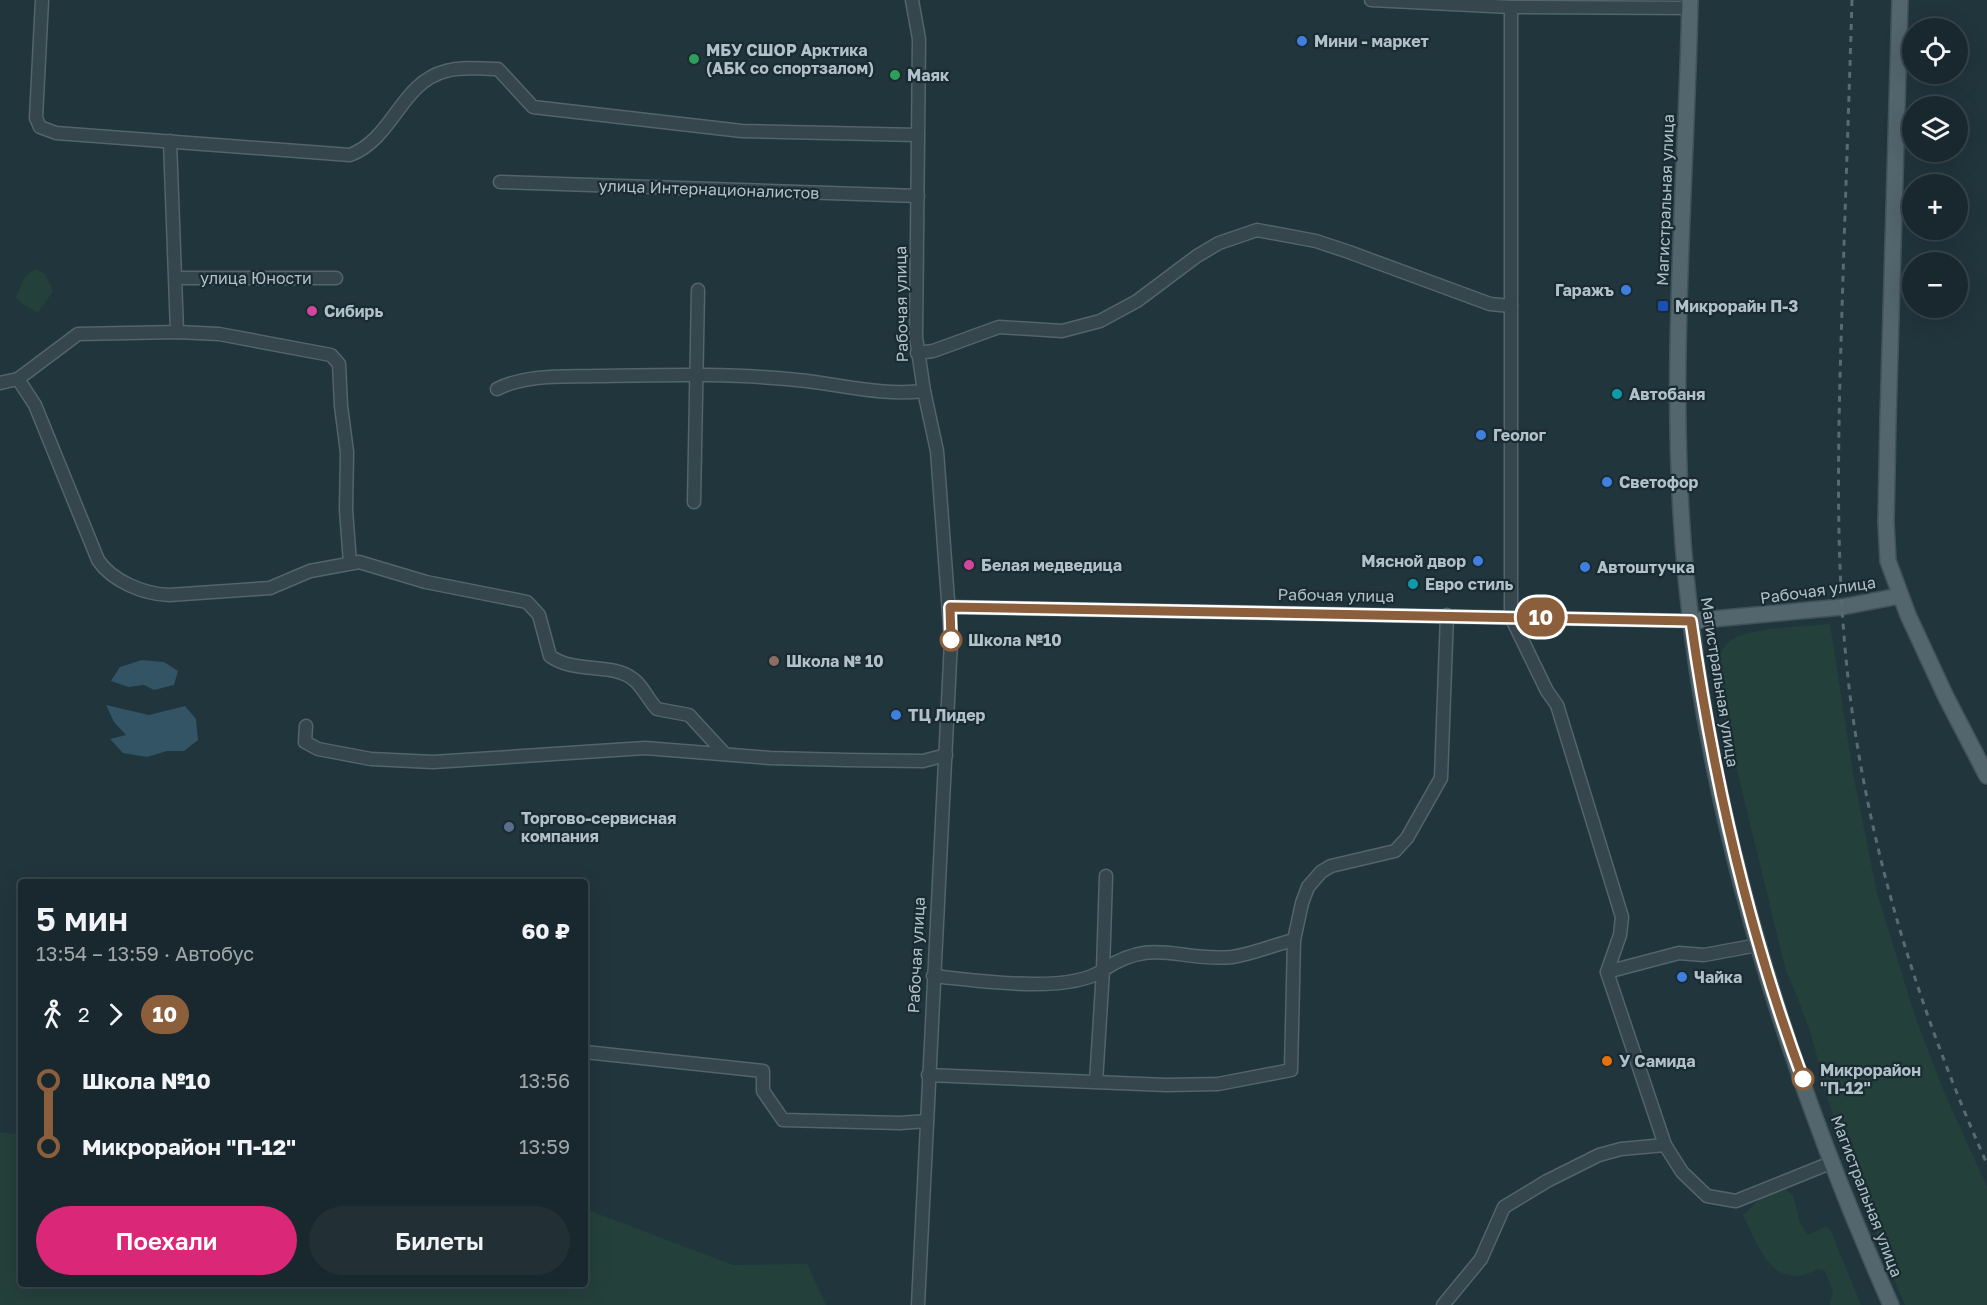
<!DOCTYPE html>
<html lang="ru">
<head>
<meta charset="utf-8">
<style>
	:root { --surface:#19282e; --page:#223036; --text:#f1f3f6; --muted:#9fa6aa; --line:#37444a; --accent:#db2777 }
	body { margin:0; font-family:"Golos Text",sans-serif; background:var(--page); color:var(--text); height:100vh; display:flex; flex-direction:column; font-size:22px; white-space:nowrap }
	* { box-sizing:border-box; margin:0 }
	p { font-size:20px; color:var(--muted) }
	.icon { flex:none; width:33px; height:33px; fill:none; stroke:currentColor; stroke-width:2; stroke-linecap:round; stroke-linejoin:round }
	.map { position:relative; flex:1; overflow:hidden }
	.panel { position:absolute; left:18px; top:879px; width:570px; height:408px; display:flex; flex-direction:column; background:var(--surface); border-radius:6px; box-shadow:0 6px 24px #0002,0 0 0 2px var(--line) }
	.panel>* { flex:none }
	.badge { padding:0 12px; border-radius:20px; font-size:21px; line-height:39px }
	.controls { position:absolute; left:1902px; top:18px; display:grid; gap:12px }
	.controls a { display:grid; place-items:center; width:66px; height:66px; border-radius:50%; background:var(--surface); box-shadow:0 6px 24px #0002,0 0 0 2px var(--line); font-size:30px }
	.map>.badge { position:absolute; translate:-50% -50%; box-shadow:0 0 0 3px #fff }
	.legs { display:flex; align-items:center; gap:9px; height:66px; padding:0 18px; font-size:20px }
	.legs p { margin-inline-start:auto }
	.overview { display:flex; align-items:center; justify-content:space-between; height:102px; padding:0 18px }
	h1 { font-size:33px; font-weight:600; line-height:45px }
	.cta { display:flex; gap:12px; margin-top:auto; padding:12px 18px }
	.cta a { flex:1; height:69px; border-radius:36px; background:var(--accent); color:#fff; font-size:24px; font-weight:600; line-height:69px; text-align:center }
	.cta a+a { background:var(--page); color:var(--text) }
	ul { padding:0 18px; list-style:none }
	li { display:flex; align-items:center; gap:21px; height:66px; font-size:22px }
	li i { display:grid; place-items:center; width:9px; height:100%; margin:0 8px; background:currentColor }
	li i::after { content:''; width:15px; height:15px; margin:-8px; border:4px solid; border-radius:50%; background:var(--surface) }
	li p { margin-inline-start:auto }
	li:first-child i { background:linear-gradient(#0000 50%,currentColor 0) }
	li:last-child i { background:linear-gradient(currentColor 50%,#0000 0) }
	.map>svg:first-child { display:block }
	.green { fill:#24403b }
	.water { fill:#325464 }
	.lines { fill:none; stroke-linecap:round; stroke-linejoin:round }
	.minor-casing { stroke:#53646b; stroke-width:15 }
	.major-casing { stroke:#415259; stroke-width:18 }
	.minor { stroke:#35464d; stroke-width:12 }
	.major { stroke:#53656d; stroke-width:15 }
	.rail { stroke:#576b75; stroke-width:3; stroke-dasharray:6 6; stroke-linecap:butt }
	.line-1-casing { stroke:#fff; stroke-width:14 }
	.line-1 { stroke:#8b5e3c; stroke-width:9 }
	.shop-dot { fill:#3f7fe0; stroke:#1b2b32; stroke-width:2 }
	.leisure-dot { fill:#2e9e5b; stroke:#1b2b32; stroke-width:2 }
	.transit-dot { fill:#1a4fb4; stroke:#1b2b32; stroke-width:2 }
	.hotel-dot { fill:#d1479c; stroke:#1b2b32; stroke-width:2 }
	.culture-dot { fill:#0f9aa8; stroke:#1b2b32; stroke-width:2 }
	.stop-1-dot { fill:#fff; stroke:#8b5e3c; stroke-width:3 }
	.education-dot { fill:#8d6e63; stroke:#1b2b32; stroke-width:2 }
	.service-dot { fill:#5c6f8a; stroke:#1b2b32; stroke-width:2 }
	.food-dot { fill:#e8710a; stroke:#1b2b32; stroke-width:2 }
	.labels { text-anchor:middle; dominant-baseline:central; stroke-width:4.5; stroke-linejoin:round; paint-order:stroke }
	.poi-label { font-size:16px; font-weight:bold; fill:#b1c1c9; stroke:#1b2b32; text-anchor:start }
	.street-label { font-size:16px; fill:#b1c1c9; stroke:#1b2b32 }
	.stop-label { font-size:16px; font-weight:bold; fill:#b1c1c9; stroke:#1b2b32; text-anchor:start }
</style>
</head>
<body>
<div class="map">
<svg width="1987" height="1305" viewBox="0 0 1987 1305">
	<rect width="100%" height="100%" fill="#21353d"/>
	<!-- green -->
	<g class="green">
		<polygon points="35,269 45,274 53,291 38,313 22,304 16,297 25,277"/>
		<path d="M 1830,624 L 1853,773 L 1877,893 L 1916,1019 L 1942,1087 L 1987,1187 L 1987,1305 L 1905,1305 L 1888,1266 L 1823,1086 C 1817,1046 1803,1009 1786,971 L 1715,680 C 1715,665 1720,647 1733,639 C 1750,628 1808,626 1830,624 Z"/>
		<polygon points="0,1132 21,1135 21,1284 585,1284 585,1209 733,1265 807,1264 826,1305 0,1305"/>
		<path d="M 1782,1187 L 1793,1195 L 1800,1223 L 1808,1235 L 1827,1226 L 1831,1231 L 1861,1305 L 1830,1305 L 1833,1291 L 1825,1271 L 1818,1269 C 1773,1294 1759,1247 1743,1215 L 1763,1196 Z"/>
	</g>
	<!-- water -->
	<g class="water">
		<polygon points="142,660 164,662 178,671 174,685 154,690 144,685 128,687 111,681 120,667"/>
		<polygon points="106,705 149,715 185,706 196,719 198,740 184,751 167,751 147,757 123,753 110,739 126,735 114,722"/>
	</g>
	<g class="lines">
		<defs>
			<g id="minor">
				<path d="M 42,0 L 36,118 L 40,127 L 56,133 L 350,155 C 393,139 401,82 446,71 C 463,66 481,69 498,69 L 533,107 L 742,131 L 918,135"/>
				<polyline points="912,0 919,39 916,337 924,391 937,451 951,641 918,1305"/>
				<polyline points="1371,0 1511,7 1690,8"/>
				<polyline points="1511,7 1511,617 1547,691 1557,705 1622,917 1620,935 1607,972 1665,1145 1682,1172 1707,1196 1736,1201 1833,1162"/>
				<polyline points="170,141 177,332"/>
				<polyline points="500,182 918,196"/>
				<polyline points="176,278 336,278"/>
				<polyline points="917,353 933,351 999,327 1062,331 1100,321 1137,301 1197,256 1219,243 1257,230 1316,241 1349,252 1490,304 1511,306"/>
				<path d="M 18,379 L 35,405 L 98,560 C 112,581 143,594 169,595 L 270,588 L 310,571 L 359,562 L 426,582 L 527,602 L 539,615 L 550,656 C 574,674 612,662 633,679 C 643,686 648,700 657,709 L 689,715 L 725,754"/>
				<polyline points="0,383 18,379 78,334 177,332 219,334 331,355 339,364 341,406 347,452 346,510 350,563"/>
				<path d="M 497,389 C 527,374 563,377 596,376 C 663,375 730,373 797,380 C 840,384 880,396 924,391"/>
				<polyline points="694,502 698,290"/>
				<polyline points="950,607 1691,621"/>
				<polyline points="306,726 305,742 318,749 371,759 433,762 645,748 770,758 846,760 923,761 946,755"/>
				<polyline points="1607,972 1679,953 1704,955 1758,945"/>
				<path d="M 933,976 C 975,980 1068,995 1103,970 L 1106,876"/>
				<polyline points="585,1052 763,1071 763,1091 783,1120 900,1123 927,1121"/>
				<polyline points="928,1075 1166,1085 1218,1084 1291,1070 1294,940 1302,903 1308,887 1321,872 1331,866 1395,851 1407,838 1441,778 1447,615"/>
				<path d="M 1096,1082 L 1103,970 C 1153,936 1179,962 1232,957 C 1253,954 1273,945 1294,940"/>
				<polyline points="1443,1305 1481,1259 1504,1207 1547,1181 1599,1155 1621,1149 1665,1145"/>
			</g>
			<g id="major">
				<path d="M 1690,0 C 1686,192 1667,385 1686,577 C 1710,829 1789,1075 1891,1305"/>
				<polyline points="1900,0 1888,420 1886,522 1888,561 1908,615 1946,697 1987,776"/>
				<polyline points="1691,621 1842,607 1899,596"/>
			</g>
		</defs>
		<!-- minor casing -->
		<use href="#minor" class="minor-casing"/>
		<!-- major casing -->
		<use href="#major" class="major-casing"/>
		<!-- minor -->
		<use href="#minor" class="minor"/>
		<!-- major -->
		<use href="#major" class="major"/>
		<!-- rail -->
		<path class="rail" d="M 1852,0 C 1849,103 1845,206 1842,310 C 1838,441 1834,572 1851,703 C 1872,862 1922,1018 1987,1164"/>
	</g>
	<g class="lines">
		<defs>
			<path id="line-1" d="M 951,640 L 950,607 L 1691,621 C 1713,777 1748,931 1803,1079"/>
		</defs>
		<!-- line-1 casing -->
		<use href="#line-1" class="line-1-casing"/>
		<!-- line-1 -->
		<use href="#line-1" class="line-1"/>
	</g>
	<!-- markers -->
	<g class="shop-dot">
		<circle cx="1302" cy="41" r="6"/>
		<circle cx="1626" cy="290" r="6"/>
		<circle cx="1481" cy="435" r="6"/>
		<circle cx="1607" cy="482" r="6"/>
		<circle cx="1478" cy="561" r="6"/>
		<circle cx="1585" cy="567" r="6"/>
		<circle cx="896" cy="715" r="6"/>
		<circle cx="1682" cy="977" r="6"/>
	</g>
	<g class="leisure-dot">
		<circle cx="694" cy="59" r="6"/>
		<circle cx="895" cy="75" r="6"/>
	</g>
	<rect class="transit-dot" x="1657" y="300" width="12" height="12" rx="3"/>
	<g class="hotel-dot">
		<circle cx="312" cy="311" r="6"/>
		<circle cx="969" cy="565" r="6"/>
	</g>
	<g class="culture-dot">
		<circle cx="1617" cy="394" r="6"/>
		<circle cx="1413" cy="584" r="6"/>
	</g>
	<g class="stop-1-dot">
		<circle cx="951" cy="640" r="10"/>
		<circle cx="1803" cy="1079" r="10"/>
	</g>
	<circle class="education-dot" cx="774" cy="661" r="6"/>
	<circle class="service-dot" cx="509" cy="827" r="6"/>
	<circle class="food-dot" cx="1607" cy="1061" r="6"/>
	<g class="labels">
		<!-- poi labels -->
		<g class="poi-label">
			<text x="1314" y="41">Мини - маркет</text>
			<text x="706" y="50">МБУ СШОР Арктика<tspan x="706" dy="18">(АБК со спортзалом)</tspan></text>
			<text x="907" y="75">Маяк</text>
			<text x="1614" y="290" text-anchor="end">Гаражъ</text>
			<text x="1675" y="306">Микрорайн П-3</text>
			<text x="324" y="311">Сибирь</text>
			<text x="1629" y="394">Автобаня</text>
			<text x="1493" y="435">Геолог</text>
			<text x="1619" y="482">Светофор</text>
			<text x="1466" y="561" text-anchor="end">Мясной двор</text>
			<text x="981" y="565">Белая медведица</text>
			<text x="1597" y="567">Автоштучка</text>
			<text x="1425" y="584">Евро стиль</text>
			<text x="786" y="661">Школа № 10</text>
			<text x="908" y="715">ТЦ Лидер</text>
			<text x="521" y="818">Торгово-сервисная<tspan x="521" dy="18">компания</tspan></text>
			<text x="1694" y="977">Чайка</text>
			<text x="1619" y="1061">У Самида</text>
		</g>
		<!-- street labels -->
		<g class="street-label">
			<text transform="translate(709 189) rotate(2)">улица Интернационалистов</text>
			<text transform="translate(1665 200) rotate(-88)">Магистральная улица</text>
			<text x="256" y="278">улица Юности</text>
			<text transform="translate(901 304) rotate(-91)">Рабочая улица</text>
			<text transform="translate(1818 590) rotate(-8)">Рабочая улица</text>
			<text transform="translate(1336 595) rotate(1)">Рабочая улица</text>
			<text transform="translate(1720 682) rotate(81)">Магистральная улица</text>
			<text transform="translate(916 955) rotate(-87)">Рабочая улица</text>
			<text transform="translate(1867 1196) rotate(69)">Магистральная улица</text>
		</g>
		<!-- stop labels -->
		<g class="stop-label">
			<text x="968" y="640">Школа №10</text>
			<text x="1820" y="1070">Микрорайон<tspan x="1820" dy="18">"П-12"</tspan></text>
		</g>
	</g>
</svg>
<div class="controls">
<a><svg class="icon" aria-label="locate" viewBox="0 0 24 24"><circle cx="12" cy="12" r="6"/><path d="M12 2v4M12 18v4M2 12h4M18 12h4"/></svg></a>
<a><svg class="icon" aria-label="layers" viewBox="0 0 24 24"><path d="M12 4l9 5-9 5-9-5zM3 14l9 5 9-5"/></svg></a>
<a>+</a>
<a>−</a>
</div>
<b class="badge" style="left:1541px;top:617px;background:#8b5e3c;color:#fff">10</b>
<section class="panel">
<div class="overview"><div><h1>5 мин</h1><p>13:54 – 13:59 · Автобус</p></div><b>60 ₽</b></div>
<div class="legs"><svg class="icon" aria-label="walk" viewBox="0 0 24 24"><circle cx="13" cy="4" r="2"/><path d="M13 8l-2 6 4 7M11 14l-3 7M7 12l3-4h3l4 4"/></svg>2<svg class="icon" aria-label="forward" viewBox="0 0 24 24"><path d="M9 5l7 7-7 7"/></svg><b class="badge" style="background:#8b5e3c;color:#fff">10</b></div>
<ul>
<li><i style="color:#8b5e3c"></i><b>Школа №10</b><p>13:56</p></li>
<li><i style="color:#8b5e3c"></i><b>Микрорайон &quot;П-12&quot;</b><p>13:59</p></li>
</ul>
<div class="cta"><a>Поехали</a><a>Билеты</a></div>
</section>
</div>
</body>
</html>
